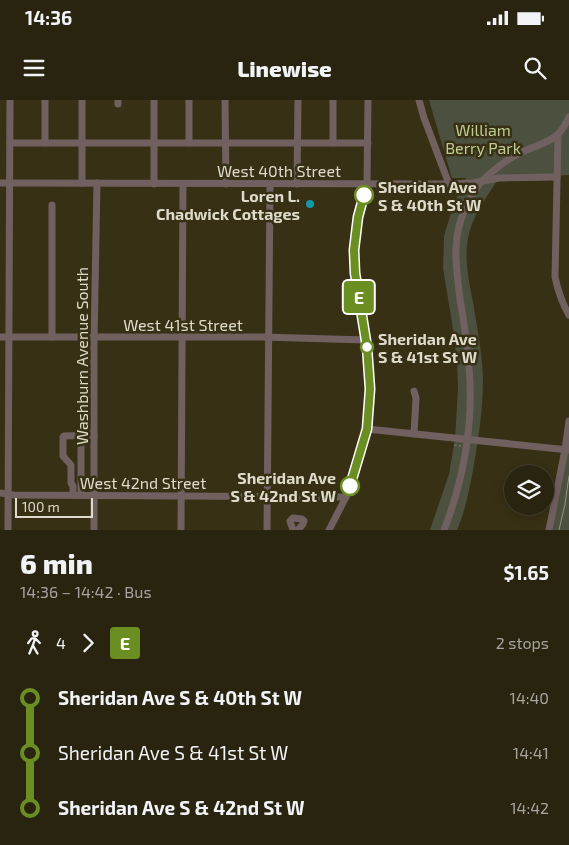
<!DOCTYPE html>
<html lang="en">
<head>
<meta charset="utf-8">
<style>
	:root { --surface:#292410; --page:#35301e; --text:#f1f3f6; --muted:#a5a49f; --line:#454130 }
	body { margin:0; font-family:"Exo 2",sans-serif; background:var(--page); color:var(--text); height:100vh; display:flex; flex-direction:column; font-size:19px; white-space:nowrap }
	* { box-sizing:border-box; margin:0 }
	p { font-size:16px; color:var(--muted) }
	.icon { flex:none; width:28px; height:28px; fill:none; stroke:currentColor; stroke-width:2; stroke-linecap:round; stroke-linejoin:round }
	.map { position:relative; height:430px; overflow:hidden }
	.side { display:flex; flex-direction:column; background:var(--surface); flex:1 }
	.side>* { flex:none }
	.badge { padding:0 10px; border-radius:4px; font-size:18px; line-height:32px }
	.tools { position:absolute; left:504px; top:365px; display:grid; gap:10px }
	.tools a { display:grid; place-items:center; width:50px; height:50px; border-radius:50%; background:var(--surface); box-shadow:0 2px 12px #0003,0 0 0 1px var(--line); font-size:25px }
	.scale { position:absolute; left:15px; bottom:12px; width:78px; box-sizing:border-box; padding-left:5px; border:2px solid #dfdbcb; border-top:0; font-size:14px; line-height:18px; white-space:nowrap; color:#dfdbcb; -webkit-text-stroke:4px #373015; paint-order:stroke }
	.map>.badge { position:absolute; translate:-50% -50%; box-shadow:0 0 0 2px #fff }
	.legs { display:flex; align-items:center; gap:8px; height:55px; padding:0 20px; font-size:16px }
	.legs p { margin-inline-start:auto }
	.head { display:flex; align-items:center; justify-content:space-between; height:85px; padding:0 20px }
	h1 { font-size:28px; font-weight:800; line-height:38px }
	ul { padding:0 20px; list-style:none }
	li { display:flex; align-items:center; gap:18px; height:55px; font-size:19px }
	li i { display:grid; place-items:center; width:8px; height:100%; margin:0 6px; background:currentColor }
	li i::after { content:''; width:12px; height:12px; margin:-6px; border:4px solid; border-radius:50%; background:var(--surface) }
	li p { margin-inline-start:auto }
	li:first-child i { background:linear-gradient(#0000 50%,currentColor 0) }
	li:last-child i { background:linear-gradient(currentColor 50%,#0000 0) }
	.status { display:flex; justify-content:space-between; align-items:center; height:35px; padding:0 25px; background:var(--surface); direction:ltr }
	.status svg { height:14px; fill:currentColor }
	header { display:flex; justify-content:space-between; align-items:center; height:65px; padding:0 20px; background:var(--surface); font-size:22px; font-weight:800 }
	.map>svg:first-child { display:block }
	.green { fill:#4c503f }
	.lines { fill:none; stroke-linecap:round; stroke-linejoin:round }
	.path { stroke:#87816b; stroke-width:1; stroke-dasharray:2.5 2.5; stroke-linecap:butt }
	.minor { stroke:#706060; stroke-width:7 }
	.tram { stroke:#98937e; stroke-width:1 }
	.line-1-casing { stroke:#fff; stroke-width:11 }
	.line-1 { stroke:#6b8e23; stroke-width:8 }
	.stop-1-dot { fill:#fff; stroke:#6b8e23; stroke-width:2.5 }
	.culture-dot { fill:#0f9aa8; stroke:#373015; stroke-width:2 }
	.labels { text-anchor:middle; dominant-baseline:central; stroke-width:5; stroke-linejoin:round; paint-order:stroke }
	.park-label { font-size:16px; fill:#becc93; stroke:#373015 }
	.street-label { font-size:16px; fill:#dfdbcb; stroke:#373015 }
	.stop-label { font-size:16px; font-weight:bold; fill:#dfdbcb; stroke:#373015; text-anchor:start }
	.poi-label { font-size:16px; font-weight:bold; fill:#dfdbcb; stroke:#373015; text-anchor:end }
</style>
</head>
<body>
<div class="status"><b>14:36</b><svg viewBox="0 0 49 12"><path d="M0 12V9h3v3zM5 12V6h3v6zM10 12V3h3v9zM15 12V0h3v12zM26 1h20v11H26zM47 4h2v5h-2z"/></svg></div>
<header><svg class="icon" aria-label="menu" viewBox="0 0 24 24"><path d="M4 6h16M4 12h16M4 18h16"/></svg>Linewise<svg class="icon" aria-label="search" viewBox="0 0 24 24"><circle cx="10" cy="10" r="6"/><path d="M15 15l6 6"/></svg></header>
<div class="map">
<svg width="569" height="430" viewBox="0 0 569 430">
	<rect width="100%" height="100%" fill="#373015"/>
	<!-- green -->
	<g class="green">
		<path d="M 429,0 L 569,0 L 569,75 L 499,77 L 499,78 C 489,93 479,107 472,124 C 462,149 468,177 473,202 C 477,227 482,252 483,278 C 483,307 479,336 474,364 C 470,387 466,409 457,430 L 430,430 L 449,374 L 455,339 L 458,289 L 457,261 L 453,229 L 443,168 L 444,136 L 454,103 L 466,78 L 452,78 Z"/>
		<polygon points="569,321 569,430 549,430"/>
	</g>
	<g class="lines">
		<!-- path -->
		<polyline class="path" points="454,345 461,346"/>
		<!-- minor -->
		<g class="minor">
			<polyline points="118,0 118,4"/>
			<polyline points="154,0 154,84"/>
			<polyline points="225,0 226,84"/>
			<polyline points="333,0 333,43"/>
			<polyline points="419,0 424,18 449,84"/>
			<path d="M 558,35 L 555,177 C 558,191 562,203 569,215"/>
			<polyline points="10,43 368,43"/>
			<polyline points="45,43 45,0"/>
			<polyline points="189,43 189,0"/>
			<polyline points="0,83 449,84 473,83 499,78 557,77"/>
			<polyline points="82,83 82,0"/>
			<polyline points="297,84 298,0"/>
			<polyline points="0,237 263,237 366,240"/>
			<polyline points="52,237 52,105"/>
			<polyline points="414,291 416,298 414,334"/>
			<polyline points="367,329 569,350"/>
			<polyline points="81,336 81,395"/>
			<polyline points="0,393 14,395 346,397"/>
			<polyline points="73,395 73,386 71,383 71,365 63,356 63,337 64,336 94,335"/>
			<polyline points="8,430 10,0"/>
			<polyline points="94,430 94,243 97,83"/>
			<polyline points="181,430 183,84"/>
			<polyline points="267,430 270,84"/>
			<polyline points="293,430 290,421 293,418 302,419 304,421 303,424 298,430"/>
			<polyline points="329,430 346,397 354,375 367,329 369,309 370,289 367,247 355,173 354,150 358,117 367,84 368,0"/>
			<path d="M 444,430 C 464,379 474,321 469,267 C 467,244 464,222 460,199 C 456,166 451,138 466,107 C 471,98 475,88 482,81 C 491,72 507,59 518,54 C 529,48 552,42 559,33 C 563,29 566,23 569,17"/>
			<polyline points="549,430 565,350 569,321"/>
		</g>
		<!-- tram -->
		<polyline class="tram" points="559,430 565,404 569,376"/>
	</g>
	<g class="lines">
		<defs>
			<polyline id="line-1" points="350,386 367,329 370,289 367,247 355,173 354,150 358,117 364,95"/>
		</defs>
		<!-- line-1 casing -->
		<use href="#line-1" class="line-1-casing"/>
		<!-- line-1 -->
		<use href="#line-1" class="line-1"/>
	</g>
	<!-- markers -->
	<g class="stop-1-dot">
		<circle cx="364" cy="95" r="9"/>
		<circle cx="367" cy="247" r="6"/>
		<circle cx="350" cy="386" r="9"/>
	</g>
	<circle class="culture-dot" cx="310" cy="104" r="5"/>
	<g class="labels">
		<!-- park labels -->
		<g class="park-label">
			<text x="483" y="29">William<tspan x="483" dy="18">Berry Park</tspan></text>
		</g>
		<!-- street labels -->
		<g class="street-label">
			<text x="279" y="70">West 40th Street</text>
			<text x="183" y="224">West 41st Street</text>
			<text transform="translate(81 256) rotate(-90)">Washburn Avenue South</text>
			<text x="143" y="382">West 42nd Street</text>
		</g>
		<!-- stop labels -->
		<g class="stop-label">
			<text x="378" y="86">Sheridan Ave<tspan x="378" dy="18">S &amp; 40th St W</tspan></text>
			<text x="378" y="238">Sheridan Ave<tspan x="378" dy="18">S &amp; 41st St W</tspan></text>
			<text x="336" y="377" text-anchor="end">Sheridan Ave<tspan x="336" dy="18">S &amp; 42nd St W</tspan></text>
		</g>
		<!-- poi labels -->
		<g class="poi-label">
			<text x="300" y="95">Loren L.<tspan x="300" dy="18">Chadwick Cottages</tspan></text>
		</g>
	</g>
</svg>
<div class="tools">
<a><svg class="icon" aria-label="layers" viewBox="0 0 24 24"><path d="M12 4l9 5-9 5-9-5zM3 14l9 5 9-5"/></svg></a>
</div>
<div class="scale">100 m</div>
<b class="badge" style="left:359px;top:197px;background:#6b8e23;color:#fff">E</b>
</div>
<section class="side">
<div class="head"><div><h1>6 min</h1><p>14:36 – 14:42 · Bus</p></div><b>$1.65</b></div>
<div class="legs"><svg class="icon" aria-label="walk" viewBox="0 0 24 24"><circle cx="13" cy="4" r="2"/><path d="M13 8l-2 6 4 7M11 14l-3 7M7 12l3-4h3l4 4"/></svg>4<svg class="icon" aria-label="forward" viewBox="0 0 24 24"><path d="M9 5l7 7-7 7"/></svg><b class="badge" style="background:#6b8e23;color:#fff">E</b><p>2 stops</p></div>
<ul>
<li><i style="color:#6b8e23"></i><b>Sheridan Ave S &amp; 40th St W</b><p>14:40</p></li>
<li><i style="color:#6b8e23"></i><span>Sheridan Ave S &amp; 41st St W</span><p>14:41</p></li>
<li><i style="color:#6b8e23"></i><b>Sheridan Ave S &amp; 42nd St W</b><p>14:42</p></li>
</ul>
</section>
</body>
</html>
